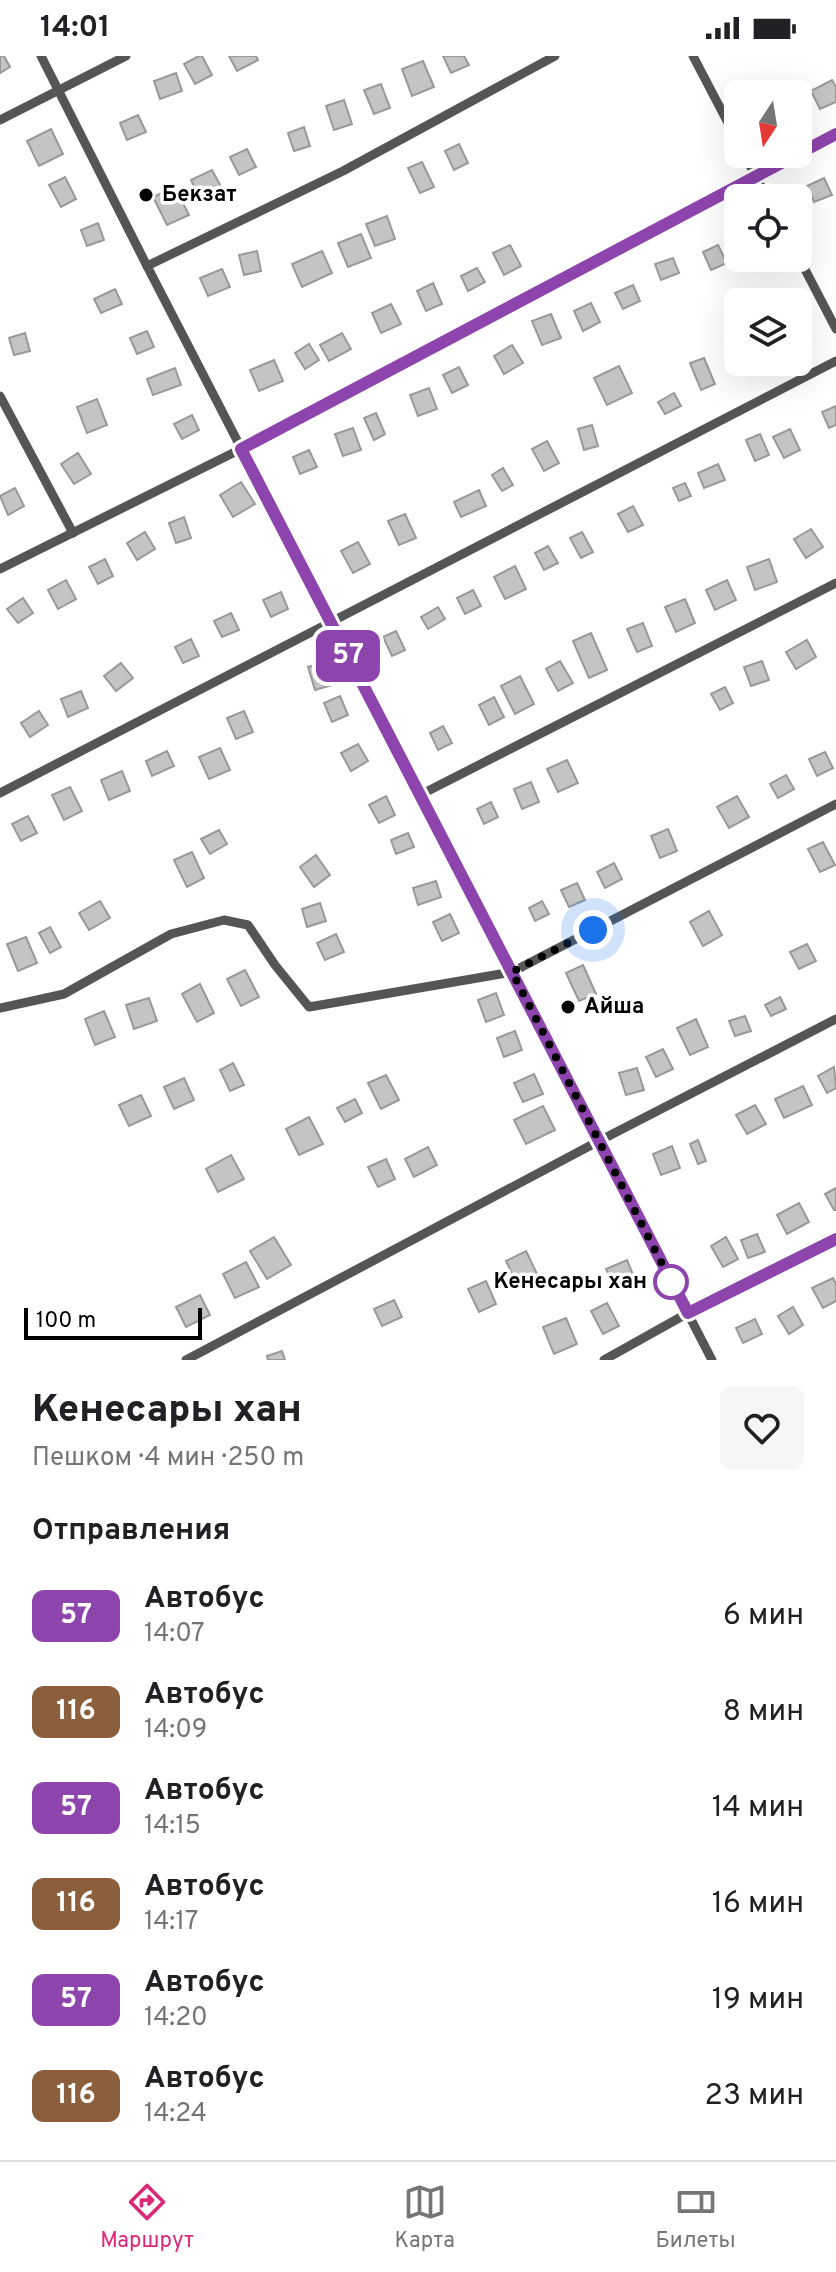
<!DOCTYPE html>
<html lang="ru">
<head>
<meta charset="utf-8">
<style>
	:root { --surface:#fff; --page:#f6f6f6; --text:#202124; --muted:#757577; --line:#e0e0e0; --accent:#db2777 }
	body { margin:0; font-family:Overpass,sans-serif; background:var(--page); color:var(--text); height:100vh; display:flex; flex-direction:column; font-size:30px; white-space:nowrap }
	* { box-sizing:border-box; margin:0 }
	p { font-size:26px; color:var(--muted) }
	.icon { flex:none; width:44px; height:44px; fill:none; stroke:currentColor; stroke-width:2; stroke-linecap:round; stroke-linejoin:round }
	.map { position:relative; height:1304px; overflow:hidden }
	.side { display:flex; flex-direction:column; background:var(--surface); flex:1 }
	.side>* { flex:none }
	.badge { padding:0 16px; border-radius:12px; font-size:28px; line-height:52px }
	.needle { width:52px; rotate:192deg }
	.controls { position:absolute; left:724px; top:24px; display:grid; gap:16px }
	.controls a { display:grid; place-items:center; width:88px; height:88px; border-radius:12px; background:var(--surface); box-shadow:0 8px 32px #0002; font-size:40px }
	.scale { position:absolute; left:24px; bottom:20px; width:178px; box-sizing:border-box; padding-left:8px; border:4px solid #000; border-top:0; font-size:22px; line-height:28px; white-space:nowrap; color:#000; -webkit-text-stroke:6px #fff; paint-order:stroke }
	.you { position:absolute; width:40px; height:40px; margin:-20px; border:6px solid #fff; border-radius:50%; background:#1a73e8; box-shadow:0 0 0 12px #1a73e833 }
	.map>.badge { position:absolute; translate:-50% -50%; box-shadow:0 0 0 4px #fff }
	h2 { padding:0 32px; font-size:30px; line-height:72px }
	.round { display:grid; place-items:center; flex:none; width:84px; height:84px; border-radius:12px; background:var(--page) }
	.headline { display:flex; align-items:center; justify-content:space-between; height:136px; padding:0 32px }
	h1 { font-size:38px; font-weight:800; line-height:60px }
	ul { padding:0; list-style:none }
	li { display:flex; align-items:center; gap:24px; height:96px; padding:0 32px }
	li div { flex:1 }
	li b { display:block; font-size:30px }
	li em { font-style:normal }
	li .badge { min-width:88px; font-weight:700; text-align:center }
	.status { display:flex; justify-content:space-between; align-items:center; height:56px; padding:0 40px; background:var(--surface); direction:ltr }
	.status svg { height:22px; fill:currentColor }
	.dock { display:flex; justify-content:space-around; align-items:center; height:112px; border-top:2px solid var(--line); background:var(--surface); font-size:22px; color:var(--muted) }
	.dock a { display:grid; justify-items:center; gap:4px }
	.dock .active { color:var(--accent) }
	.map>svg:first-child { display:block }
	.building { fill:#c4c4c4; stroke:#999; stroke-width:2 }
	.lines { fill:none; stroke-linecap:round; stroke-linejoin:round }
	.street { stroke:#555; stroke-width:9 }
	.line-casing { stroke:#fff; stroke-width:18 }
	.line { stroke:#8e44ad; stroke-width:12 }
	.walk { stroke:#000; stroke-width:8; stroke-dasharray:0 14.4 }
	.poi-dot { fill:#000; stroke:#fff; stroke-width:3 }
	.stop-dot { fill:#fff; stroke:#8e44ad; stroke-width:4 }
	.labels { text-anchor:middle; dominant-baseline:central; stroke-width:7; stroke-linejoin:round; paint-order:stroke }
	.poi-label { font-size:22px; font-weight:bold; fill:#000; stroke:#fff; text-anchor:start }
	.stop-label { font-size:22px; font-weight:bold; fill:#000; stroke:#fff; text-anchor:end }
</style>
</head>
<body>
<div class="status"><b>14:01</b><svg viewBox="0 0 49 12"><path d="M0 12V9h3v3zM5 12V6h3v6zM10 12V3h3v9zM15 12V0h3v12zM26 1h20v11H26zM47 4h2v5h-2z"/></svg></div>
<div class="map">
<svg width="836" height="1304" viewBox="0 0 836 1304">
	<rect width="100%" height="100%" fill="#fff"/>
	<!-- building -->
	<g class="building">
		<polygon points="0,0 4,0 10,11 0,17"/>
		<polygon points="199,0 202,0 212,19 195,28 184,8"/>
		<polygon points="229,0 256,0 258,4 237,15"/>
		<polygon points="443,0 464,0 469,9 451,17"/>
		<polygon points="423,5 434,31 412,40 402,13"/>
		<polygon points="176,17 182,35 160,43 154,25"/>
		<polygon points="832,24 836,31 836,46 820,53 811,35"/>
		<polygon points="381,28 390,52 374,58 364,34"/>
		<polygon points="344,44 352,68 334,74 326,50"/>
		<polygon points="138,59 146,76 127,84 120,67"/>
		<polygon points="304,71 310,90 294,95 288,77"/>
		<polygon points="51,73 63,98 39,110 27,85"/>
		<polygon points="459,88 468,107 454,114 445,95"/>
		<polygon points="247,93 256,111 239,119 230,101"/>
		<polygon points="422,106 434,131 420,137 408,112"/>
		<polygon points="212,114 224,136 202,147 191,124"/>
		<polygon points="65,121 76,143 61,151 49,129"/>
		<polygon points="824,122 832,139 814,146 807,130"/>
		<polygon points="175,131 189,159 167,169 153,141"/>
		<polygon points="387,160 395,183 375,190 366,168"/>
		<polygon points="98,167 104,184 87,190 81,174"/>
		<polygon points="361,178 371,202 348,211 338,187"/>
		<polygon points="510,189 521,210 504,219 493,197"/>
		<polygon points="718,189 727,207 711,214 703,196"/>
		<polygon points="257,195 261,215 244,219 239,199"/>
		<polygon points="322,195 332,217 302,231 292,208"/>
		<polygon points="673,202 679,217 661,224 655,208"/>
		<polygon points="477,212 485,226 468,235 461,220"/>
		<polygon points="222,213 230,231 208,240 200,222"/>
		<polygon points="433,227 442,248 426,255 417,235"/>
		<polygon points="633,229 640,245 623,253 615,237"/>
		<polygon points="115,233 122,248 101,257 94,243"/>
		<polygon points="591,247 600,266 583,275 574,255"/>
		<polygon points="391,248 401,268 381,277 372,257"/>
		<polygon points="551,258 561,282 542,289 532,265"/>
		<polygon points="147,275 154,291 137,298 130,282"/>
		<polygon points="25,277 30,295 14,299 9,282"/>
		<polygon points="342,277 351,293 329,305 320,289"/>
		<polygon points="309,288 319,304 305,313 295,297"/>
		<polygon points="512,289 523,307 504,318 494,300"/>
		<polygon points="704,302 715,328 701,334 690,307"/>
		<polygon points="274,304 283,325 259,335 250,314"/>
		<polygon points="619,310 632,337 607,349 594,322"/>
		<polygon points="459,311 468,329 452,337 443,319"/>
		<polygon points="175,312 181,329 153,339 147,323"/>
		<polygon points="429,332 437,353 418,360 410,339"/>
		<polygon points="674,337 681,350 665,358 658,346"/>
		<polygon points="97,343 107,369 87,377 77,351"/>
		<polygon points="836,350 836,369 829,372 822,356"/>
		<polygon points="376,357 385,378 374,384 364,362"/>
		<polygon points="192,359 199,374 182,383 174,368"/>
		<polygon points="592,369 598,390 584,394 578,373"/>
		<polygon points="353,372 361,394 343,400 335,378"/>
		<polygon points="790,373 800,394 784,402 773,381"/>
		<polygon points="760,378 769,399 755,405 746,384"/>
		<polygon points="547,385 559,407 544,415 532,393"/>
		<polygon points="309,394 317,411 300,418 293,401"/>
		<polygon points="78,397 91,418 74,428 61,408"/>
		<polygon points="718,408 725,424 704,432 698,417"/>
		<polygon points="503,412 513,429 502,435 492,419"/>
		<polygon points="241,426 255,448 233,461 220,439"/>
		<polygon points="685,427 691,440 679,445 673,432"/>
		<polygon points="15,432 24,450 8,459 0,440"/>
		<polygon points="479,434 486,450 461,461 454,446"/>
		<polygon points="633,450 643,469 628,476 618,458"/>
		<polygon points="405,458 416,482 399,489 388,465"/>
		<polygon points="184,461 191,482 176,487 169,467"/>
		<polygon points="811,473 823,491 806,502 794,483"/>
		<polygon points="145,476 155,493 137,504 127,487"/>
		<polygon points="582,476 593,496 581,502 570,482"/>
		<polygon points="358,486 370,508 353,517 341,495"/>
		<polygon points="548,490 558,507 544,514 535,497"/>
		<polygon points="105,503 113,520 98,528 89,511"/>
		<polygon points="769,503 777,526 755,534 747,511"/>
		<polygon points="515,510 526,533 505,543 494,521"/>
		<polygon points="66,524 76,543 58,553 48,534"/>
		<polygon points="727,524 736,544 715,554 706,534"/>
		<polygon points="473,534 481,550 465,558 457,542"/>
		<polygon points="281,536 288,553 271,561 263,544"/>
		<polygon points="23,542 33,557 18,567 7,553"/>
		<polygon points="685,543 695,567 676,576 665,551"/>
		<polygon points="438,551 445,563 428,573 421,561"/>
		<polygon points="231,557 239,574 222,581 214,565"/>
		<polygon points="643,567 652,590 637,596 627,573"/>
		<polygon points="396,575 405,594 392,600 383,581"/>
		<polygon points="591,577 607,614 589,622 573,585"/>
		<polygon points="191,583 199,600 183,607 175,591"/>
		<polygon points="807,584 816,601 796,613 786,596"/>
		<polygon points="560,605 573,627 558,635 546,613"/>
		<polygon points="762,605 769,624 751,630 744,611"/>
		<polygon points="325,606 332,629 315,634 308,611"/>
		<polygon points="121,607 133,622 116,635 104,620"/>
		<polygon points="520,620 534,648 515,658 501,630"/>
		<polygon points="725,631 733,647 720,654 711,638"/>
		<polygon points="81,635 88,652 68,661 61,643"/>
		<polygon points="340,640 348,659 332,666 324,647"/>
		<polygon points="494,641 504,661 489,669 479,649"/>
		<polygon points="39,655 48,669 30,681 21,667"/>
		<polygon points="244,655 253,676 236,683 227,662"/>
		<polygon points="443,670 452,687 438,694 430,677"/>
		<polygon points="358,688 368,705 351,715 341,697"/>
		<polygon points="220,692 230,714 209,723 199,701"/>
		<polygon points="167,695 174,710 152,720 146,705"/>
		<polygon points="825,696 833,712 817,720 809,703"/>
		<polygon points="567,704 578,727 558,736 547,713"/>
		<polygon points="122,715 130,735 109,744 101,724"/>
		<polygon points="786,719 794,733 778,742 770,728"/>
		<polygon points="531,726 539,746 522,753 514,733"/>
		<polygon points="70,731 82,755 64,764 52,739"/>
		<polygon points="386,740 395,759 379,767 369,749"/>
		<polygon points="737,740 749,761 729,772 717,751"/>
		<polygon points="491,746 498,761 484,768 477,753"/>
		<polygon points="28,760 37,777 21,785 12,768"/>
		<polygon points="668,773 677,795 660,802 651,780"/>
		<polygon points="219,774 227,788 210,798 201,783"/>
		<polygon points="408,777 414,791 396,798 391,784"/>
		<polygon points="823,786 835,809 820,816 808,793"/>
		<polygon points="192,796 204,822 187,831 174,804"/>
		<polygon points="316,799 330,819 314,831 300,811"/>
		<polygon points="614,807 622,823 605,832 597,816"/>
		<polygon points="436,825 441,841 418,849 413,832"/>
		<polygon points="577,827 585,844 569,851 561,834"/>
		<polygon points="100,845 110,862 89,874 79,857"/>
		<polygon points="542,845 549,858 535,865 529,852"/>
		<polygon points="320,847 326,865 307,871 302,853"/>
		<polygon points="709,855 722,879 703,890 690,866"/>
		<polygon points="450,858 459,877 442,885 433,866"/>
		<polygon points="50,871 61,891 50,897 39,877"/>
		<polygon points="336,878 344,896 325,904 317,887"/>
		<polygon points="26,881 37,907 18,915 7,888"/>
		<polygon points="807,888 816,905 799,913 790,896"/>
		<polygon points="583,909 596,938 579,945 566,917"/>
		<polygon points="245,914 259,941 241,950 227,923"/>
		<polygon points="200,928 214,957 197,966 182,938"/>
		<polygon points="496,937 504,959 486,966 478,944"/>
		<polygon points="780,941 786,953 771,960 765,949"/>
		<polygon points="149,942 157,965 134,973 126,949"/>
		<polygon points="104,955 115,981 95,989 85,963"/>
		<polygon points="745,960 751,975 735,980 729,965"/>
		<polygon points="696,963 708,991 690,999 677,972"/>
		<polygon points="515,975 522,994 504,1001 497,982"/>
		<polygon points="663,993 673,1013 656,1021 646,1001"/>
		<polygon points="233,1007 244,1029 230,1035 220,1014"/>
		<polygon points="834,1011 836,1032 827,1037 818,1020"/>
		<polygon points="637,1012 644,1034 626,1039 619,1017"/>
		<polygon points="534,1018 543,1038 523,1046 514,1027"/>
		<polygon points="386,1019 399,1044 381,1053 368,1027"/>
		<polygon points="184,1022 194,1044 174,1053 164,1031"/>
		<polygon points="803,1030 812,1049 784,1062 775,1043"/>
		<polygon points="141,1039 151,1060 129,1070 119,1049"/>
		<polygon points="355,1043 362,1057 345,1066 337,1052"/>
		<polygon points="755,1049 766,1068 747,1078 736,1059"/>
		<polygon points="543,1050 555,1074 526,1088 514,1064"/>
		<polygon points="309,1061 323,1088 299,1099 286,1073"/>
		<polygon points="698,1084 706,1105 698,1108 690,1088"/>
		<polygon points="672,1090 680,1112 661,1119 653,1098"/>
		<polygon points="428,1091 437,1109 414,1121 405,1103"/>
		<polygon points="231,1099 244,1123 218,1136 206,1113"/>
		<polygon points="386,1103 395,1123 378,1131 368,1111"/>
		<polygon points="836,1132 836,1154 834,1154 825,1138"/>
		<polygon points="799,1147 809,1166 787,1178 777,1159"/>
		<polygon points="757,1178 765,1196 748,1202 741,1184"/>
		<polygon points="274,1181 291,1209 267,1223 250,1195"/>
		<polygon points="726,1181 738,1203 723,1211 711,1190"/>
		<polygon points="526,1195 539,1222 519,1232 506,1205"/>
		<polygon points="627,1204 634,1221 614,1230 606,1213"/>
		<polygon points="246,1206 259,1231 235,1242 223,1218"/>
		<polygon points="833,1222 836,1228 836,1245 823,1252 812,1232"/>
		<polygon points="486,1225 496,1248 479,1256 468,1233"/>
		<polygon points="200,1239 210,1259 186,1271 176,1251"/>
		<polygon points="394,1244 402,1261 382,1270 374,1253"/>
		<polygon points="607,1247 619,1270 603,1278 591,1255"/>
		<polygon points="793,1251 803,1269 789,1278 778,1260"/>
		<polygon points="566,1262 577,1288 554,1298 543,1271"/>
		<polygon points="755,1263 762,1278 743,1287 736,1272"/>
		<polygon points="282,1295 285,1304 268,1304 267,1300"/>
	</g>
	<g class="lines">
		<!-- street -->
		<g class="street">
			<polyline points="41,0 147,210 712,1304"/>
			<polyline points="693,0 738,86"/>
			<polyline points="0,64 126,0"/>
			<polyline points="744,98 767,142"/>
			<polyline points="798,200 836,273"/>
			<polyline points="147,210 343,115 555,0"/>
			<polyline points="0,340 73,477"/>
			<polyline points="0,513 241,393 836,78"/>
			<polyline points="0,737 836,305"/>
			<polyline points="420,739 836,527"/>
			<polyline points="0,952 64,938 171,878 224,864 248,869 275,909 309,951 512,916 836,748"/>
			<polyline points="186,1304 599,1085 836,963"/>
			<polyline points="604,1304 688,1257 836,1183"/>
		</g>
	</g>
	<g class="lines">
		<defs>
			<polyline id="line" points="836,78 241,393 688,1257 836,1183"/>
		</defs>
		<!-- line casing -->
		<use href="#line" class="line-casing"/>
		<!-- line -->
		<use href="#line" class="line"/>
		<!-- walk -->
		<polyline class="walk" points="593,874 512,916 675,1233 671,1226"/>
	</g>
	<!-- markers -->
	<g class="poi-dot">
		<circle cx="146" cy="139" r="8"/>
		<circle cx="568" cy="951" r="8"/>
	</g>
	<circle class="stop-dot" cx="671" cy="1226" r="16"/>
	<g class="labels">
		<!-- poi labels -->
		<g class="poi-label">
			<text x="162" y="139">Бекзат</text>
			<text x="584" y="951">Айша</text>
		</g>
		<!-- stop labels -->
		<g class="stop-label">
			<text x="647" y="1226">Кенесары хан</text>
		</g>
	</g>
</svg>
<div class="controls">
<a><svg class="needle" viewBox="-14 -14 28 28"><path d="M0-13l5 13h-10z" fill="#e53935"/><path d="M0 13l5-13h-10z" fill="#757577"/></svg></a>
<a><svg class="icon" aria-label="locate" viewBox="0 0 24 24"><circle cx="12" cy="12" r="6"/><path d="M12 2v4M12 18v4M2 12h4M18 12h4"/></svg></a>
<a><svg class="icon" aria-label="layers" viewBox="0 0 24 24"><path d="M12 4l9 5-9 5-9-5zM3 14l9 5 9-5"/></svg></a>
</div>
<div class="scale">100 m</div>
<div class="you" style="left:593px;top:874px"></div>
<b class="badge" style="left:348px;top:600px;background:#8e44ad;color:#fff">57</b>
</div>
<section class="side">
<div class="headline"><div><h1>Кенесары хан</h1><p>Пешком · 4 мин · 250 m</p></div><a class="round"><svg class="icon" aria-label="heart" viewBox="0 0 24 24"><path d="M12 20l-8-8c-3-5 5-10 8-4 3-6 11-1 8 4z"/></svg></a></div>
<h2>Отправления</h2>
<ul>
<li><span class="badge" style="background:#8e44ad;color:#fff">57</span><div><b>Автобус</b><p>14:07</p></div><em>6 мин</em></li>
<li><span class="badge" style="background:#8b5e3c;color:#fff">116</span><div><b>Автобус</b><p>14:09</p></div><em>8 мин</em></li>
<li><span class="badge" style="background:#8e44ad;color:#fff">57</span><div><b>Автобус</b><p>14:15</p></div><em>14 мин</em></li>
<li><span class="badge" style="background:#8b5e3c;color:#fff">116</span><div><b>Автобус</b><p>14:17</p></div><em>16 мин</em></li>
<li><span class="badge" style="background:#8e44ad;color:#fff">57</span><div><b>Автобус</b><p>14:20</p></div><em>19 мин</em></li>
<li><span class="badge" style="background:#8b5e3c;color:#fff">116</span><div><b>Автобус</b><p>14:24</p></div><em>23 мин</em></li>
</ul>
</section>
<nav class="dock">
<a class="active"><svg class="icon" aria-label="directions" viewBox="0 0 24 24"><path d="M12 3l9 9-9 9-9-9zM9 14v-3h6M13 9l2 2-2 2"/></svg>Маршрут</a>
<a><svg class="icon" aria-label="map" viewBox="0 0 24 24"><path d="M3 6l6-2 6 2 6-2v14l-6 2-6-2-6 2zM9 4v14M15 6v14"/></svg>Карта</a>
<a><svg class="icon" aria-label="tickets" viewBox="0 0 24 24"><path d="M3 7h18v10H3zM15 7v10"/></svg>Билеты</a>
</nav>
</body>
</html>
